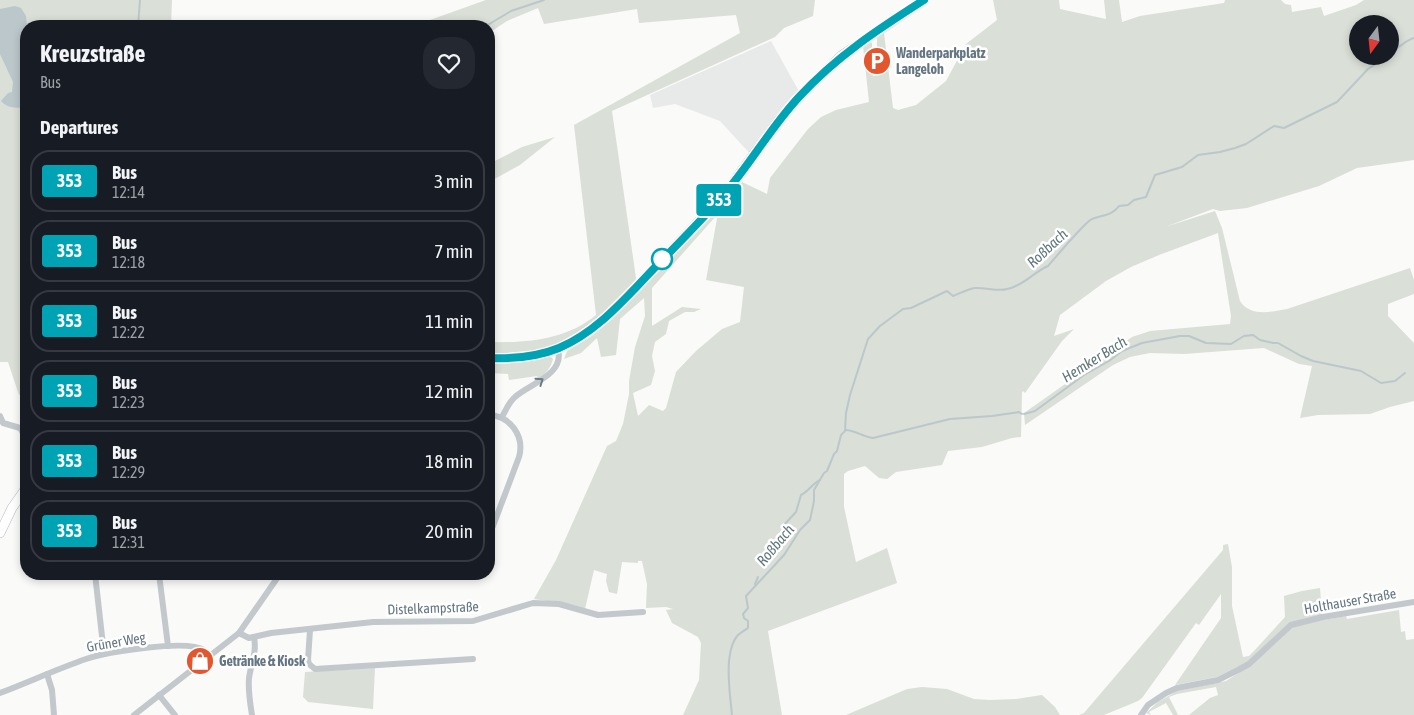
<!DOCTYPE html>
<html lang="en">
<head>
<meta charset="utf-8">
<style>
	:root { --surface:#171b24; --page:#242831; --text:#f1f3f6; --muted:#9ea1a6; --line:#363941 }
	body { margin:0; font-family:"Asap Condensed",sans-serif; background:var(--page); color:var(--text); height:100vh; display:flex; flex-direction:column; font-size:19px; white-space:nowrap }
	* { box-sizing:border-box; margin:0 }
	p { font-size:16px; color:var(--muted) }
	.icon { flex:none; width:28px; height:28px; fill:none; stroke:currentColor; stroke-width:2; stroke-linecap:round; stroke-linejoin:round }
	.map { position:relative; flex:1; overflow:hidden }
	.drawer { position:absolute; left:20px; top:20px; width:475px; height:560px; display:flex; flex-direction:column; background:var(--surface); border-radius:20px; box-shadow:0 2px 8px #0003 }
	.drawer>* { flex:none }
	.badge { padding:0 10px; border-radius:4px; font-size:18px; line-height:32px }
	.needle { width:32px; rotate:195deg }
	.fabs { position:absolute; left:1349px; top:15px; display:grid; gap:10px }
	.fabs a { display:grid; place-items:center; width:50px; height:50px; border-radius:50%; background:var(--surface); box-shadow:0 2px 8px #0003; font-size:25px }
	.map>.badge { position:absolute; translate:-50% -50%; box-shadow:0 0 0 2px #fff }
	h2 { padding:0 20px; font-size:19px; line-height:45px }
	.round { display:grid; place-items:center; flex:none; width:52px; height:52px; border-radius:20px; background:var(--page) }
	.headline { display:flex; align-items:center; justify-content:space-between; height:85px; padding:0 20px }
	h1 { font-size:24px; font-weight:700; line-height:38px }
	ul { padding:0; list-style:none }
	li { display:flex; align-items:center; gap:15px; height:62px; margin:0 10px 8px; padding:0 10px; border:2px solid var(--line); border-radius:20px }
	li div { flex:1 }
	li b { display:block; font-size:19px }
	li em { font-style:normal }
	li .badge { min-width:55px; font-weight:700; text-align:center }
	.map>svg:first-child { display:block }
	.built { fill:#e8e9e9 }
	.green { fill:#dadfd7; fill-rule:evenodd }
	.water { fill:#bbc7cb }
	.lines { fill:none; stroke-linecap:round; stroke-linejoin:round }
	.stream { stroke:#bbc7cb; stroke-width:2 }
	.secondary-casing { stroke:#b3babf; stroke-width:10 }
	.street { stroke:#c3c8cc; stroke-width:6 }
	.secondary { stroke:#fff; stroke-width:9 }
	.oneway { stroke:#6a7a87 }
	.line-casing { stroke:#fff; stroke-width:11 }
	.line { stroke:#00a3b4; stroke-width:8 }
	.stop-dot { fill:#fff; stroke:#00a3b4; stroke-width:2.5 }
	.labels { text-anchor:middle; dominant-baseline:central; stroke-width:5; stroke-linejoin:round; paint-order:stroke }
	.poi-label { font-size:14px; font-weight:bold; fill:#657683; stroke:#fff; text-anchor:start }
	.street-label { font-size:14px; fill:#657683; stroke:#fff }
	.water-label { font-size:15px; font-style:italic; fill:#60757c; stroke:#fff }
</style>
</head>
<body>
<div class="map">
<svg width="1414" height="715" viewBox="0 0 1414 715">
	<rect width="100%" height="100%" fill="#fafaf8"/>
	<!-- built -->
	<polygon class="built" points="771,41 801,95 753,157 720,121 675,104 653,108 650,95"/>
	<!-- green -->
	<g class="green">
		<polygon points="0,0 172,0 171,26 26,26 26,393 19,395 8,362 0,362"/>
		<path d="M 486,0 L 815,0 L 813,16 L 784,28 L 775,37 L 612,111 L 636,278 L 635,282 C 605,312 575,345 531,352 C 517,355 503,354 489,354 L 489,342 C 526,343 566,340 596,315 L 574,125 L 740,33 L 736,15 L 639,23 L 637,9 L 544,24 L 538,8 L 507,21 L 489,33 L 489,26 L 413,26 Z"/>
		<path d="M 993,0 L 1059,0 L 1060,9 L 1106,19 L 1104,0 L 1119,0 L 1122,22 L 1140,16 L 1224,3 L 1225,0 L 1281,0 L 1285,4 L 1291,5 L 1292,12 L 1321,7 L 1324,16 L 1356,5 L 1364,0 L 1414,0 L 1414,160 L 1357,168 L 1319,186 L 1247,208 L 1220,211 L 1213,209 L 1165,227 L 1215,211 L 1222,228 L 1240,301 C 1250,317 1271,312 1287,309 L 1410,268 L 1414,280 L 1414,294 L 1388,304 L 1388,316 L 1414,343 L 1414,401 L 1390,407 L 1370,414 L 1318,415 L 1300,418 L 1312,366 L 1299,364 L 1264,348 L 1184,354 L 1150,353 L 1130,357 L 1113,365 L 1025,425 L 1024,413 L 1132,337 L 1150,331 L 1230,324 L 1231,316 L 1218,233 L 1159,255 L 1131,267 L 1106,281 L 1060,315 L 1054,336 L 1074,329 L 1062,341 L 1025,393 L 1023,391 L 1022,392 L 1021,437 L 1012,438 L 982,447 L 948,451 L 942,465 L 896,472 L 887,479 L 879,478 L 865,466 L 848,471 L 844,474 L 844,507 L 856,562 L 887,548 L 897,583 L 768,631 L 782,715 L 683,715 L 699,680 L 701,643 L 698,637 L 672,623 L 666,610 L 673,609 L 666,607 L 646,608 L 647,584 L 642,561 L 638,561 L 638,563 L 622,562 L 617,594 L 609,592 L 606,581 L 607,574 L 594,570 L 585,609 L 572,605 L 534,599 L 556,560 L 607,446 L 616,441 L 623,424 L 629,394 L 629,381 L 635,347 L 645,316 L 644,298 L 620,319 L 616,355 L 601,357 L 597,338 L 581,353 L 564,359 L 567,351 L 593,335 L 611,320 L 715,213 L 716,216 L 652,288 L 652,326 L 682,307 L 701,309 L 694,312 L 685,312 L 669,321 L 666,334 L 655,342 L 652,356 L 655,371 L 651,385 L 633,393 L 638,416 L 649,405 L 663,411 L 666,408 L 676,372 L 696,351 L 722,329 L 740,322 L 744,287 L 706,280 L 718,213 L 742,182 L 767,194 L 770,178 L 808,129 L 821,117 L 836,110 L 869,102 L 863,46 L 870,42 L 872,43 L 872,48 L 868,49 L 873,76 L 885,73 L 882,47 L 877,47 L 877,38 L 884,33 L 893,108 L 898,110 L 916,105 L 946,81 L 966,44 L 997,20 ZM 1358,24 L 1390,24 L 1390,56 L 1358,56 Z"/>
		<polygon points="555,137 520,165 489,182 489,164 522,147"/>
		<path d="M 549,355 L 553,359 C 551,368 545,374 538,380 L 537,376 L 509,380 L 508,374 L 489,373 L 489,361 Z"/>
		<polygon points="1228,544 1232,567 1232,606 1243,657 1249,656 1254,651 1285,617 1284,596 1302,591 1320,588 1322,615 1303,619 1246,663 1217,677 1175,685 1221,618 1221,594 1199,625 1196,623 1142,698 1138,701 1104,715 1079,715 1084,713 1223,550 1223,545"/>
		<polygon points="1399,610 1401,632 1405,631 1406,640 1414,639 1414,715 1189,715 1210,698 1218,695 1216,687 1177,694 1169,697 1178,715 1173,715 1166,703 1149,712 1151,715 1146,713 1158,702 1177,691 1226,681 1243,670 1287,631 1299,624 1346,616 1347,619"/>
		<polygon points="375,668 373,709 308,702 303,697 305,672"/>
		<polygon points="922,687 947,689 974,699 990,700 1016,699 1042,695 1055,707 1060,715 846,715 907,689"/>
	</g>
	<!-- water -->
	<path class="water" d="M 15,6 L 21,8 L 26,16 L 27,26 L 26,107 C 17,108 8,109 1,101 L 8,93 L 12,92 L 13,82 L 0,54 L 0,9 Z"/>
	<g class="lines">
		<!-- stream -->
		<g class="stream">
			<polyline points="138,26 140,0"/>
			<polyline points="486,26 511,11 544,0"/>
			<path d="M 1390,50 C 1399,50 1405,40 1414,38"/>
			<polyline points="1024,414 1035,411 1084,375 1109,361 1122,351 1142,343 1180,336 1189,336 1206,343 1231,344 1244,336 1253,335 1260,340 1273,343 1278,343 1301,356 1313,361 1361,371 1381,383 1395,381 1405,373"/>
			<path d="M 845,430 C 856,430 862,437 873,438 L 950,419 L 992,416 L 1019,412 L 1022,414"/>
			<path d="M 782,527 L 796,512 L 801,495 C 809,491 812,484 820,480"/>
			<polyline points="755,584 758,577"/>
			<path d="M 732,715 C 730,693 723,652 738,635 C 740,633 745,630 748,628 L 748,621 L 744,618 L 743,614 L 748,608 L 746,596 L 784,555 L 800,530 L 810,520 L 814,501 L 814,490 L 824,473 L 827,471 L 834,454 L 837,451 L 841,435 L 845,431 L 846,413 L 850,395 L 868,339 L 880,326 L 903,309 L 911,308 L 947,291 L 953,296 C 961,293 968,289 975,288 C 985,287 998,292 1007,289 C 1023,286 1034,272 1048,266 C 1055,258 1085,222 1092,219 C 1102,215 1112,216 1119,206 L 1128,205 L 1134,200 L 1146,197 L 1155,175 L 1182,167 L 1198,155 L 1220,152 L 1235,148 L 1246,144 L 1274,126 L 1284,128 L 1337,102 L 1368,69 L 1374,65 L 1379,56"/>
		</g>
		<defs>
			<g id="secondary">
				<polyline points="489,358 523,357 545,353 568,344 597,324 620,304 724,195 779,120 806,90 841,56 924,0"/>
				<polyline points="0,533 12,508 26,488"/>
			</g>
		</defs>
		<!-- secondary casing -->
		<use href="#secondary" class="secondary-casing"/>
		<!-- street -->
		<g class="street">
			<path d="M 489,415 C 510,416 525,436 519,457 L 493,526 L 489,532"/>
			<polyline points="0,416 3,423 20,428 26,437"/>
			<path d="M 502,417 C 506,410 509,402 515,397 C 529,384 565,375 558,349"/>
			<polyline points="95,574 104,654"/>
			<polyline points="159,574 168,646"/>
			<polyline points="310,630 308,660 309,664 315,669 473,659"/>
			<polyline points="239,633 249,638 271,633 373,622 473,621 533,603 559,604 598,615 643,612"/>
			<polyline points="47,674 52,690 54,715"/>
			<path d="M 0,693 C 29,682 57,669 86,659 C 106,652 187,639 204,650 C 206,652 208,654 209,656"/>
			<polyline points="159,695 175,715"/>
			<polyline points="134,715 239,633 280,574"/>
			<path d="M 252,715 C 250,703 248,690 249,678 C 251,664 257,652 254,637"/>
			<polyline points="1141,715 1148,705 1166,693 1177,688 1218,680 1238,670 1249,664 1291,625 1323,617 1414,602"/>
		</g>
		<!-- secondary -->
		<use href="#secondary" class="secondary"/>
	</g>
	<!-- one-way arrows -->
	<defs><path id="oneway-chevron" d="M-2-3.5L2.5 0L-2 3.5" fill="none" stroke-width="1.6" stroke-linecap="round" stroke-linejoin="round" transform="scale(1.25)"/></defs>
	<use class="oneway" href="#oneway-chevron" transform="translate(540 381) rotate(-35)"/>
	<g class="lines">
		<defs>
			<path id="line" d="M 489,358 C 513,359 537,357 559,348 C 594,333 619,305 644,279 C 671,250 700,223 725,193 C 751,163 771,127 799,97 C 837,56 877,30 924,0"/>
		</defs>
		<!-- line casing -->
		<use href="#line" class="line-casing"/>
		<!-- line -->
		<use href="#line" class="line"/>
	</g>
	<!-- icons -->
	<defs>
		<symbol id="parking-disc" viewBox="-11 -11 22 22"><circle r="9.5" fill="#e4572e" stroke="#fff"/><path d="M-3.5-5.5H1a3.5 3.5 0 0 1 0 7H-1V5.5H-3.5ZM-1-3.4V-.6H.8a1.4 1.4 0 0 0 0-2.8Z" fill="#fff"/></symbol>
		<symbol id="shop-disc" viewBox="-11 -11 22 22"><circle r="9.5" fill="#e4572e" stroke="#fff"/><path d="M-5-2.5h2.3a2.7 3.5 0 0 1 5.4 0H5L5.5 6h-11ZM-1.5-2.5h3a1.5 2.3 0 0 0-3 0Z" fill="#fff"/></symbol>
	</defs>
	<g fill-rule="evenodd">
		<use href="#parking-disc" x="861" y="45" width="32" height="32"/>
		<use href="#shop-disc" x="184" y="645" width="32" height="32"/>
	</g>
	<!-- markers -->
	<circle class="stop-dot" cx="662" cy="259" r="10"/>
	<g class="labels">
		<!-- poi labels -->
		<g class="poi-label">
			<text x="896" y="53">Wanderparkplatz<tspan x="896" dy="16">Langeloh</tspan></text>
			<text x="219" y="661">Getränke &amp; Kiosk</text>
		</g>
		<!-- street labels -->
		<g class="street-label">
			<text transform="translate(1350 601) rotate(-10)">Holthauser Straße</text>
			<text transform="translate(433 608) rotate(-2)">Distelkampstraße</text>
			<text transform="translate(116 642) rotate(-10)">Grüner Weg</text>
		</g>
		<!-- water labels -->
		<g class="water-label">
			<text transform="translate(1047 248) rotate(-43)">Roßbach</text>
			<text transform="translate(1094 359) rotate(-32)">Hemker Bach</text>
			<text transform="translate(775 545) rotate(-50)">Roßbach</text>
		</g>
	</g>
</svg>
<div class="fabs">
<a><svg class="needle" viewBox="-14 -14 28 28"><path d="M0-13l5 13h-10z" fill="#e53935"/><path d="M0 13l5-13h-10z" fill="#9ea1a6"/></svg></a>
</div>
<b class="badge" style="left:719px;top:200px;background:#00a3b4;color:#fff">353</b>
<section class="drawer">
<div class="headline"><div><h1>Kreuzstraße</h1><p>Bus</p></div><a class="round"><svg class="icon" aria-label="heart" viewBox="0 0 24 24"><path d="M12 20l-8-8c-3-5 5-10 8-4 3-6 11-1 8 4z"/></svg></a></div>
<h2>Departures</h2>
<ul>
<li><span class="badge" style="background:#00a3b4;color:#fff">353</span><div><b>Bus</b><p>12:14</p></div><em>3 min</em></li>
<li><span class="badge" style="background:#00a3b4;color:#fff">353</span><div><b>Bus</b><p>12:18</p></div><em>7 min</em></li>
<li><span class="badge" style="background:#00a3b4;color:#fff">353</span><div><b>Bus</b><p>12:22</p></div><em>11 min</em></li>
<li><span class="badge" style="background:#00a3b4;color:#fff">353</span><div><b>Bus</b><p>12:23</p></div><em>12 min</em></li>
<li><span class="badge" style="background:#00a3b4;color:#fff">353</span><div><b>Bus</b><p>12:29</p></div><em>18 min</em></li>
<li><span class="badge" style="background:#00a3b4;color:#fff">353</span><div><b>Bus</b><p>12:31</p></div><em>20 min</em></li>
</ul>
</section>
</div>
</body>
</html>
